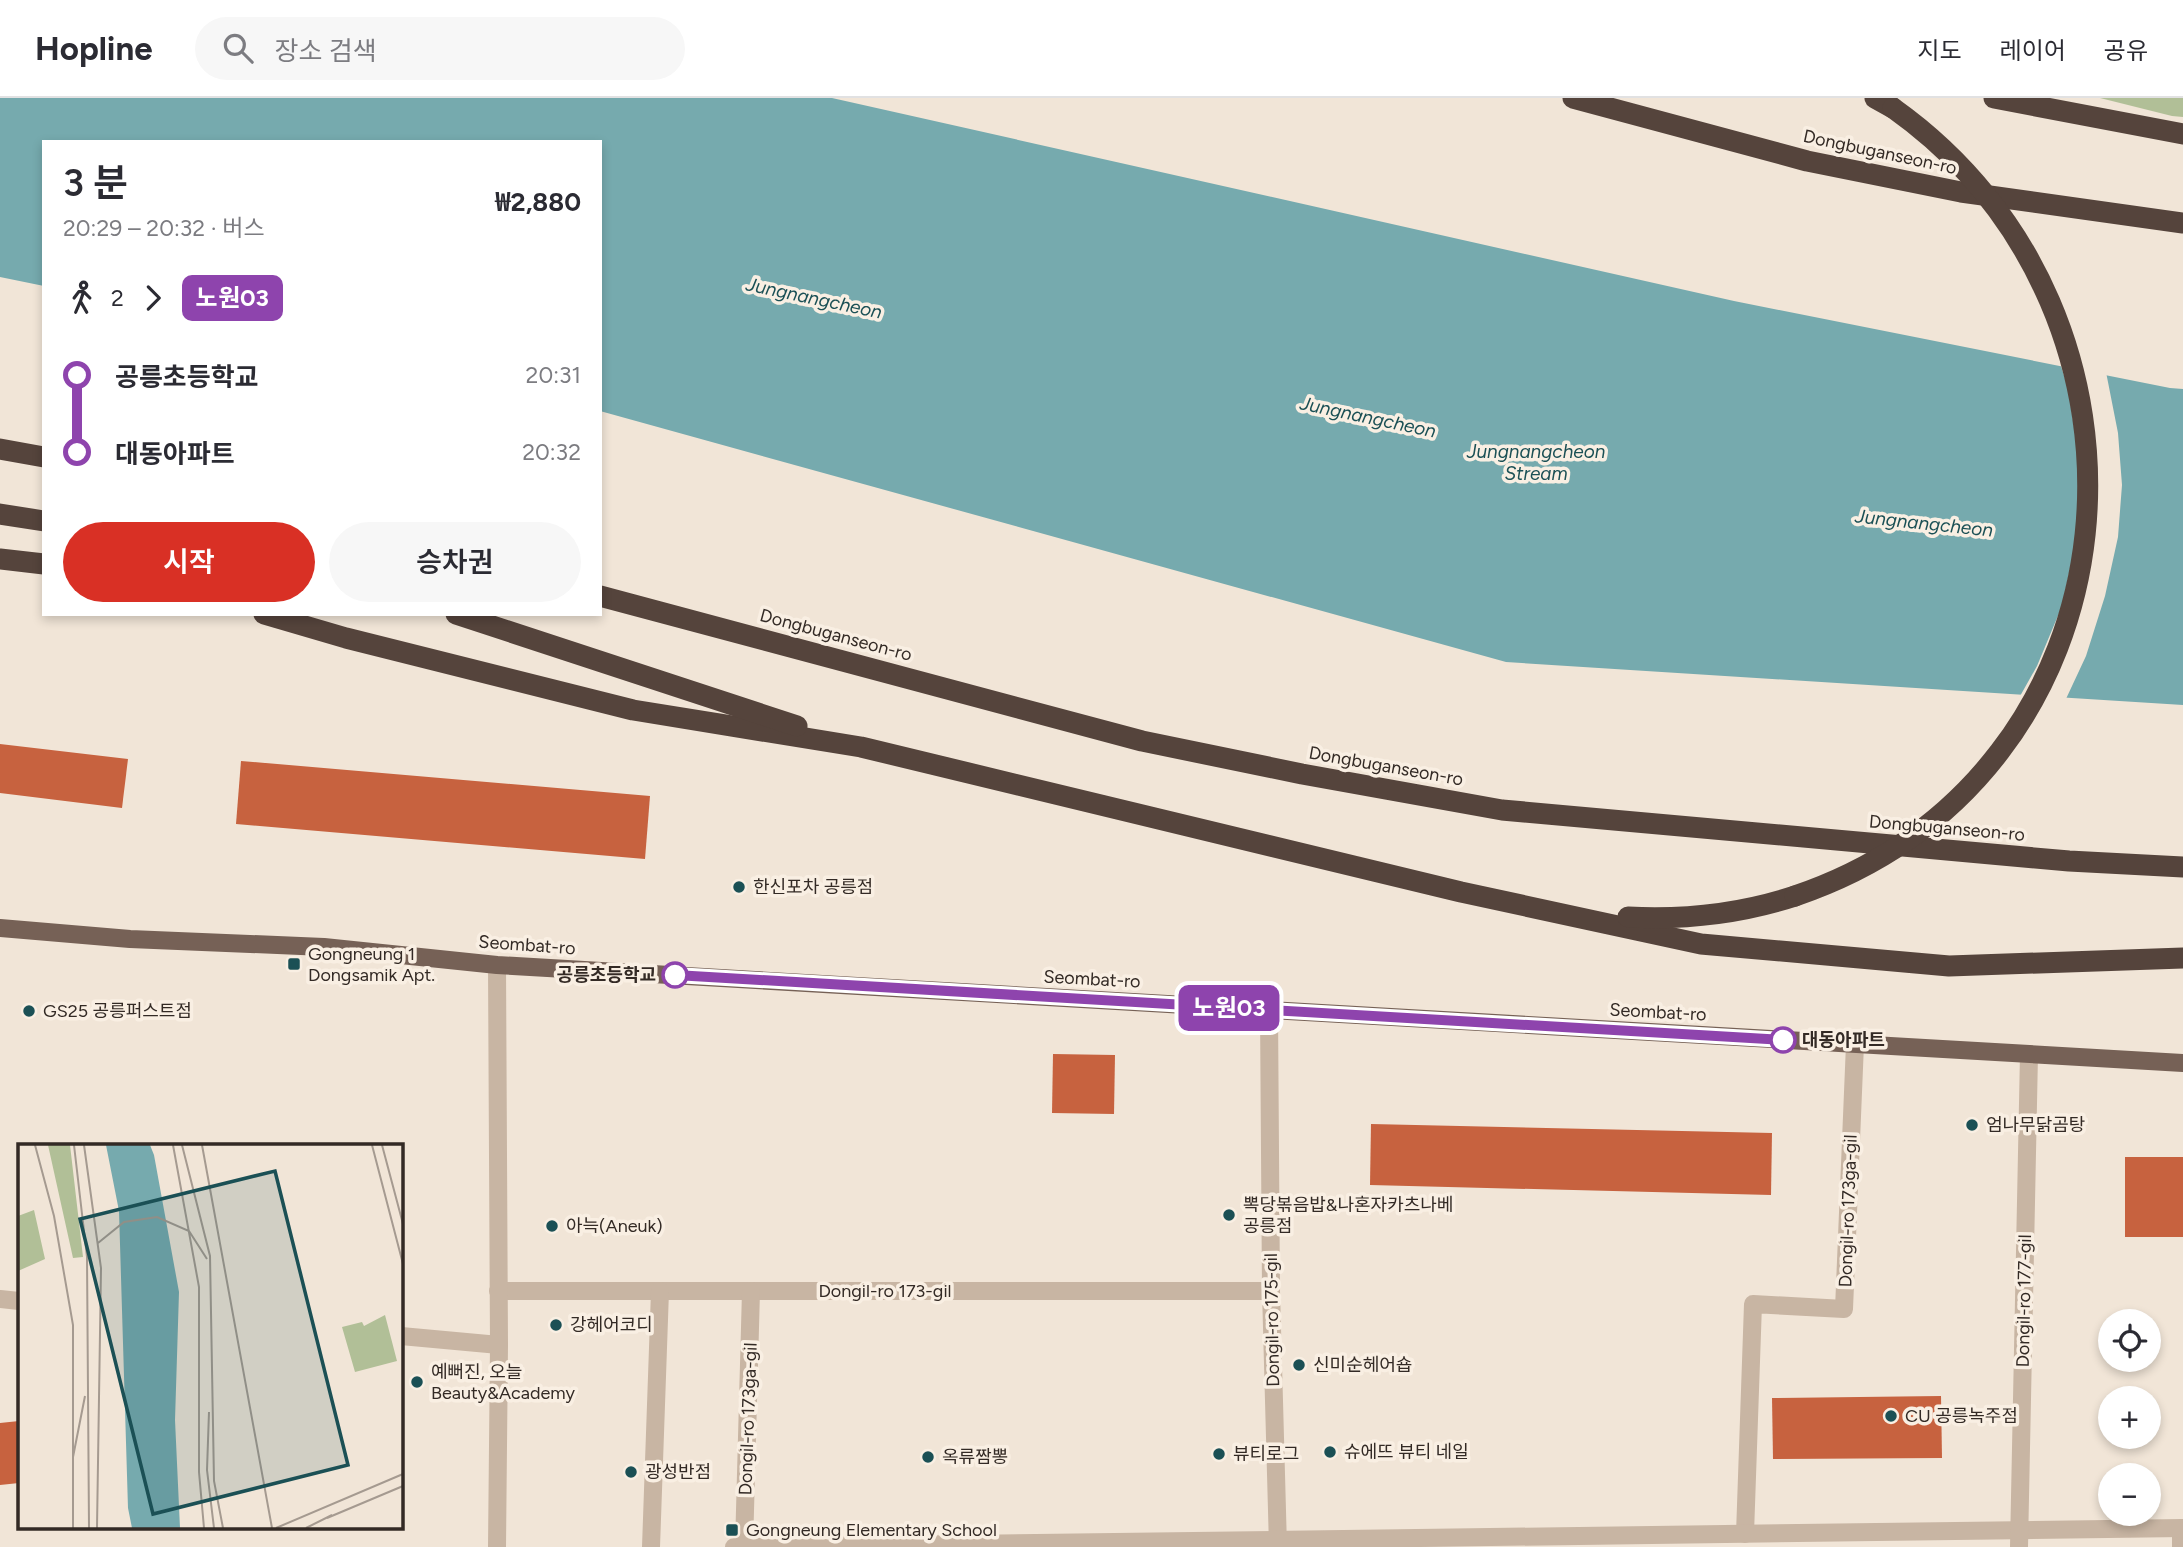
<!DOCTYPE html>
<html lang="ko">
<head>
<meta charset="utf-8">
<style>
	:root { --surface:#fff; --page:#f7f7f7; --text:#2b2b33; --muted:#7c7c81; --line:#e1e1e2; --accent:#d93025 }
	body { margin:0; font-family:Figtree,"Noto Sans KR",sans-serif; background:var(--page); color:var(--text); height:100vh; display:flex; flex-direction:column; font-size:26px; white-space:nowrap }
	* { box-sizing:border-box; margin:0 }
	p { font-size:23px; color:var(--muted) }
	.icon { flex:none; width:38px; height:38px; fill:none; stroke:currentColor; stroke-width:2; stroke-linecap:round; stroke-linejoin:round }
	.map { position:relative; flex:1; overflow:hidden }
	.sheet { position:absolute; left:42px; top:42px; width:560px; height:476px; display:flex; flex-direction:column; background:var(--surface); border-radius:0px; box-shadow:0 4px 10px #0003 }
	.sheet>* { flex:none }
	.badge { padding:0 14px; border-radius:10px; font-size:24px; line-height:46px }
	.tools { position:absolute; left:2098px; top:1211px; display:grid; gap:14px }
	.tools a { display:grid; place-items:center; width:63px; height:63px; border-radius:50%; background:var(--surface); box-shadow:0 4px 10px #0003; font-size:35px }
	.map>.badge { position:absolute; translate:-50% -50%; box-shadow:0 0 0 4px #fff }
	.legs { display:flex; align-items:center; gap:10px; height:77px; padding:0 21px; font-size:23px }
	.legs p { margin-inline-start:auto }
	.summary { display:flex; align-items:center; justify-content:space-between; height:119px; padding:0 21px }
	h1 { font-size:38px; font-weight:600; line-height:52px }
	.primary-button { display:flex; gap:14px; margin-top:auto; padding:14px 21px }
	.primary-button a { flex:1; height:80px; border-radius:42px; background:var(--accent); color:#fff; font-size:28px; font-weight:600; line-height:80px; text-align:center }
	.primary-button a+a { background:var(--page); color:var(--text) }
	ul { padding:0 21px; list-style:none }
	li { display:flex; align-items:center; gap:24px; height:77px; font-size:26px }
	li i { display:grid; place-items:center; width:10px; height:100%; margin:0 9px; background:currentColor }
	li i::after { content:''; width:18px; height:18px; margin:-9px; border:5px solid; border-radius:50%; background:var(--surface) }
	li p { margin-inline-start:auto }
	li:first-child i { background:linear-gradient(#0000 50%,currentColor 0) }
	li:last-child i { background:linear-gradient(currentColor 50%,#0000 0) }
	header { display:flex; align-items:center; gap:42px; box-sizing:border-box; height:98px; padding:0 35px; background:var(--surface); border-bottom:2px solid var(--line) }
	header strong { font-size:33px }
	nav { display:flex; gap:38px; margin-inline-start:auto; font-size:24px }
	.search { width:490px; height:63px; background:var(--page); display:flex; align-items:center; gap:18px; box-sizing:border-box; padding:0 24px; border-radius:38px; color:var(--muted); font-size:26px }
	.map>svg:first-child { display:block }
	.green { fill:#b1bf97 }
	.water { fill:#76aaae }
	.pier { fill:#f1e5d7 }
	.building { fill:#c7623f }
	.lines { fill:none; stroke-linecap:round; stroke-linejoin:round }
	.minor { stroke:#c8b5a3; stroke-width:18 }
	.major { stroke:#766156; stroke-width:18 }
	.highway { stroke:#55443c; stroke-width:21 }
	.highway-bridge { stroke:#55443c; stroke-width:21 }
	.line-1-casing { stroke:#fff; stroke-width:16 }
	.line-1 { stroke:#8e44ad; stroke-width:10 }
	.poi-dot { fill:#1b5055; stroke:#f9efe3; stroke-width:2.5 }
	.stop-1-dot { fill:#fff; stroke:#8e44ad; stroke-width:3.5 }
	.labels { text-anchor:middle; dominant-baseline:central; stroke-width:7; stroke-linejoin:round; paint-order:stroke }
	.street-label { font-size:18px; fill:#332a25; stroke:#f9efe3 }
	.poi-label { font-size:18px; fill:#332a25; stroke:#f9efe3; text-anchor:start }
	.stop-label { font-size:18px; font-weight:bold; fill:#332a25; stroke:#f9efe3; text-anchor:end }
	.water-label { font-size:19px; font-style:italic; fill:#1b5055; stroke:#f9efe3 }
	.inset-road { fill:none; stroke:#a59a90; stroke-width:2 }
	.view { fill:#1b5055; fill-opacity:0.15; stroke:#1b5055; stroke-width:3.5 }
	.inset-edge { fill:none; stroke:#332a25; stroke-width:3.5 }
</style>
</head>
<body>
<header>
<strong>Hopline</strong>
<div class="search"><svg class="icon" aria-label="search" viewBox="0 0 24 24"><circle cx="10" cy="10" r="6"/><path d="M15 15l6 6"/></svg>장소 검색</div>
<nav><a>지도</a><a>레이어</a><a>공유</a></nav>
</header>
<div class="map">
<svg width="2183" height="1449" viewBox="0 0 2183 1449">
	<rect width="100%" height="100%" fill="#f1e5d7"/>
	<!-- green -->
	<polygon class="green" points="2100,0 2183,0 2183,19 2172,18"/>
	<!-- water -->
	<polygon class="water" points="0,0 832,0 1734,203 2170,290 2183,291 2183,607 1506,564 600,313 600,44 44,44 44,188 0,179"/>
	<!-- pier -->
	<polygon class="pier" points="2060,265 2106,274 2118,335 2122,387 2118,439 2105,498 2086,558 2065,603 2019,600 2037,568 2062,508 2074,452 2080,398 2076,342 2068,290"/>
	<!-- building -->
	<g class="building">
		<polygon points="0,646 128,661 122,710 0,695"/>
		<polygon points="241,663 650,698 645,761 236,726"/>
		<polygon points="1053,956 1115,957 1114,1016 1052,1015"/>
		<polygon points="1371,1026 1772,1035 1771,1097 1370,1087"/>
		<rect x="2125" y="1059" width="58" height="80"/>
		<polygon points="1941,1298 1942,1360 1773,1361 1772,1300"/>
		<polygon points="19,1323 19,1385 0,1387 0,1325"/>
	</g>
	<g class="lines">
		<!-- minor -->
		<g class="minor">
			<polyline points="1269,912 1271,1193 1278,1449"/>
			<polyline points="498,1193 1271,1193"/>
			<polyline points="0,1201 19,1203"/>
			<polyline points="401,1238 499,1247"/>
			<polyline points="2181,1430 2181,1449"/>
			<polyline points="1745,1436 1753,1206 1844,1211 1855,946"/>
			<polyline points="497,1449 499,1247 497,867"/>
			<polyline points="651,1449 660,1193"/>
			<polyline points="734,1449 2183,1430"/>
			<polyline points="744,1449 751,1193"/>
			<polyline points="2019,1449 2029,956"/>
		</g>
		<!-- major -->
		<polyline class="major" points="0,830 130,841 324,849 497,867 2183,965"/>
		<!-- highway -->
		<g class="highway">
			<polyline points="1573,0 1807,63 1961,94 2183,125"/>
			<polyline points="1875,0 1893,10"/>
			<polyline points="1994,0 2183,36"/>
			<polyline points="0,351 44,359"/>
			<polyline points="0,416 44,423"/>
			<polyline points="0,461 44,466"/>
			<polyline points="600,498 1142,643 1302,676 1502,712 2069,763 2183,769"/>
			<polyline points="264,516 346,540 633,612 861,649 1461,794 1701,846 1949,868 2183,860"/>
			<polyline points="456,516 797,628"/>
			<path d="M 1628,819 C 1685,822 1740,816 1795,798"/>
		</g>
		<!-- highway-bridge -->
		<path class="highway-bridge" d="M 1795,798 C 2148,678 2183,216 1893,10"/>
	</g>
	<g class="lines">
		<defs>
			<polyline id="line-1" points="675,877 1783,942"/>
		</defs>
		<!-- line-1 casing -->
		<use href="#line-1" class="line-1-casing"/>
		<!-- line-1 -->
		<use href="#line-1" class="line-1"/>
	</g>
	<!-- markers -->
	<g class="poi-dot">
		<circle cx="739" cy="789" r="7"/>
		<rect x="287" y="859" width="14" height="14" rx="3.5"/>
		<circle cx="29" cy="913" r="7"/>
		<circle cx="1972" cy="1027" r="7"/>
		<circle cx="1229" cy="1117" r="7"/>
		<circle cx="552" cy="1128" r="7"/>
		<circle cx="556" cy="1227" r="7"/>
		<circle cx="1299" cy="1267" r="7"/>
		<circle cx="417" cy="1284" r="7"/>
		<circle cx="1891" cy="1318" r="7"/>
		<circle cx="1330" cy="1354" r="7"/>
		<circle cx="1219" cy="1356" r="7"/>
		<circle cx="928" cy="1359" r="7"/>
		<circle cx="631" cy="1374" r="7"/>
		<rect x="725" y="1425" width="14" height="14" rx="3.5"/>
	</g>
	<g class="stop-1-dot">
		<circle cx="675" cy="877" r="12"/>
		<circle cx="1783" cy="942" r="12"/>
	</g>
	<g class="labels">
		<!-- street labels -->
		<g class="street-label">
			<text transform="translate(1880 54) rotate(12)">Dongbuganseon-ro</text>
			<text transform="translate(836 537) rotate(15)">Dongbuganseon-ro</text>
			<text transform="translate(1386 668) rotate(10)">Dongbuganseon-ro</text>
			<text transform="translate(1947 730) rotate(5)">Dongbuganseon-ro</text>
			<text transform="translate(527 847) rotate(4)">Seombat-ro</text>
			<text transform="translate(1092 881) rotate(3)">Seombat-ro</text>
			<text transform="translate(1658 914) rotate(3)">Seombat-ro</text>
			<text transform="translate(1848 1113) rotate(-88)">Dongil-ro 173ga-gil</text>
			<text x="885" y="1193">Dongil-ro 173-gil</text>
			<text transform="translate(2024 1203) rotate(-89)">Dongil-ro 177-gil</text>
			<text transform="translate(1272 1222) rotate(-91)">Dongil-ro 175-gil</text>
			<text transform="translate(748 1321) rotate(-88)">Dongil-ro 173ga-gil</text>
		</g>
		<!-- poi labels -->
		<g class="poi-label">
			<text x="753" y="789">한신포차 공릉점</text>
			<text x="308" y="856">Gongneung 1<tspan x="308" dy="21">Dongsamik Apt.</tspan></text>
			<text x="43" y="913">GS25 공릉퍼스트점</text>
			<text x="1986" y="1027">엄나무닭곰탕</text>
			<text x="1243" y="1107">뽁당볶음밥&amp;나혼자카츠나베<tspan x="1243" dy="21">공릉점</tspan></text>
			<text x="566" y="1128">아늑(Aneuk)</text>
			<text x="570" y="1227">강헤어코디</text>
			<text x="1313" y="1267">신미순헤어숍</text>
			<text x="431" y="1274">예뻐진, 오늘<tspan x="431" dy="21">Beauty&amp;Academy</tspan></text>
			<text x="1905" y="1318">CU 공릉녹주점</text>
			<text x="1344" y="1354">슈에뜨 뷰티 네일</text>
			<text x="1233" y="1356">뷰티로그</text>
			<text x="942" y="1359">옥류짬뽕</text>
			<text x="645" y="1374">광성반점</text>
			<text x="746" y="1432">Gongneung Elementary School</text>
		</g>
		<!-- stop labels -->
		<g class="stop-label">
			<text x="656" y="877">공릉초등학교</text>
			<text x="1802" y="942" text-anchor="start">대동아파트</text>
		</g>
		<!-- water labels -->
		<g class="water-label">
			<text transform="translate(814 200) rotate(12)">Jungnangcheon</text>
			<text transform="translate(1368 319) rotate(12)">Jungnangcheon</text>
			<text x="1536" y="353">Jungnangcheon<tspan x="1536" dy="22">Stream</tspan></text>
			<text transform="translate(1924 425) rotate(6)">Jungnangcheon</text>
		</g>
	</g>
	<!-- overview -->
	<g transform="translate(18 1046)">
		<rect width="385" height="385" fill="#f1e5d7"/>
		<path d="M 30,1 L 52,1 L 65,113 L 55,114 ZM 16,66 L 27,115 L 0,127 L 0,72 ZM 367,171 L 379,217 L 337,228 L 324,183 L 344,178 L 346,182 Z" fill="#b1bf97"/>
		<path d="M 88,1 L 132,1 L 136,11 L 161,148 L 157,276 L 162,384 L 114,384 L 110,364 L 101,67 Z" fill="#76aaae"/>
		<path class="inset-road" d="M 17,1 L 36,72 L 55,181 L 55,384M 56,1 L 69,113 L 71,384M 66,1 L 83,124 L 79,384M 155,1 L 181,143 L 181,328 L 186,384M 164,1 L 192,112 L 196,337 L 205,384M 184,1 L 254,384M 354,1 L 385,120M 364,1 L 385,80M 80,99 L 106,78 L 139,73 L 171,87 L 189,115M 191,268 L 189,326 L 196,384M 55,313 L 67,252M 309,374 L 385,342M 258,384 L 385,330M 288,384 L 314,371"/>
		<path class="view" d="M 257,27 L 330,321 L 135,370 L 62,75 Z"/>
		<rect width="385" height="385" class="inset-edge"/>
	</g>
</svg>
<div class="tools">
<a><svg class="icon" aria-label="locate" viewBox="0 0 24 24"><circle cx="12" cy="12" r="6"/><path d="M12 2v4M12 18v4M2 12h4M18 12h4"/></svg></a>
<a>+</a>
<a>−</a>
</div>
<b class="badge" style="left:1229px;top:910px;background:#8e44ad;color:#fff">노원03</b>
<section class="sheet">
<div class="summary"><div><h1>3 분</h1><p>20:29 – 20:32 · 버스</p></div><b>₩2,880</b></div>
<div class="legs"><svg class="icon" aria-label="walk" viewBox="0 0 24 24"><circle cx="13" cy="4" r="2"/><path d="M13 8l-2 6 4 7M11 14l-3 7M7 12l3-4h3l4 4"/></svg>2<svg class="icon" aria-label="forward" viewBox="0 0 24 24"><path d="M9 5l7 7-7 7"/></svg><b class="badge" style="background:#8e44ad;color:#fff">노원03</b></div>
<ul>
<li><i style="color:#8e44ad"></i><b>공릉초등학교</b><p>20:31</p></li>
<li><i style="color:#8e44ad"></i><b>대동아파트</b><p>20:32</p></li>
</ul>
<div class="primary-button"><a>시작</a><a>승차권</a></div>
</section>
</div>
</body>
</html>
